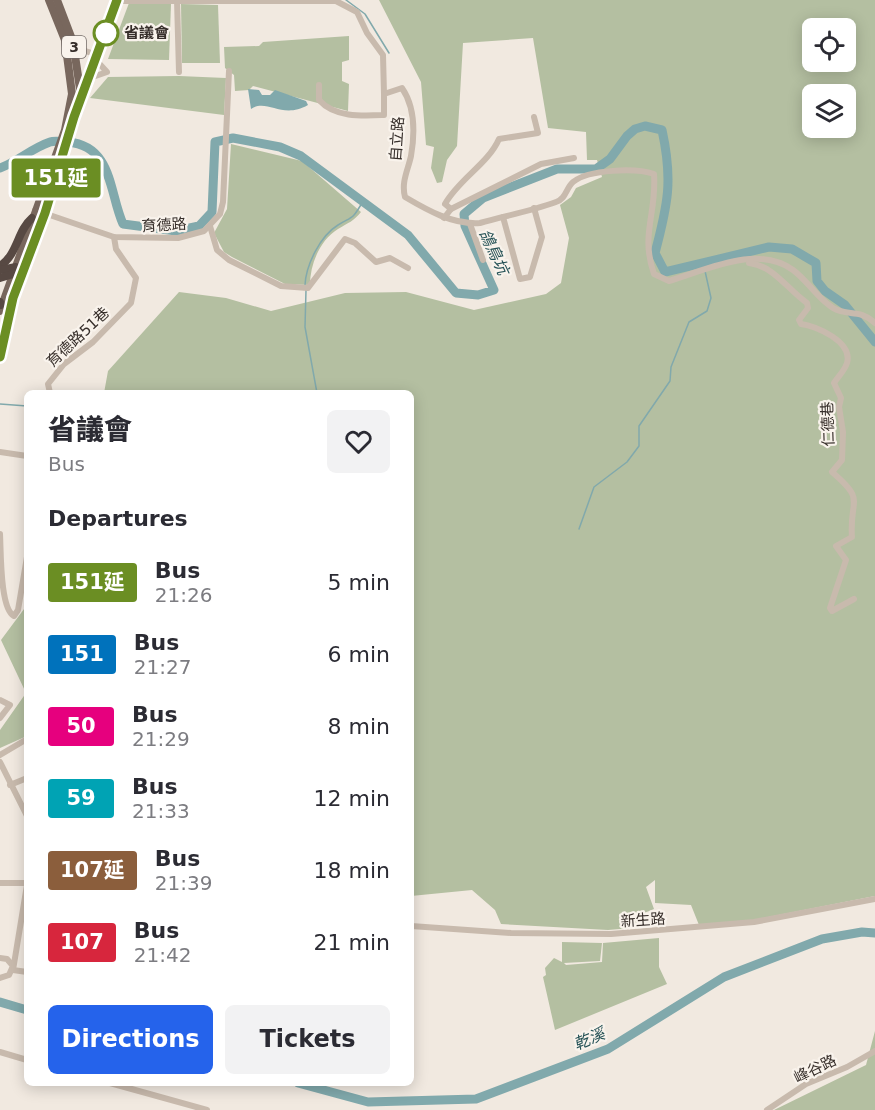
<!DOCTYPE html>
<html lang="en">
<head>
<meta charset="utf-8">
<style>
	:root { --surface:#fff; --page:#f2f2f3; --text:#2b2b33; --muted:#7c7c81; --accent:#2563eb }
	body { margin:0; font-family:"DejaVu Sans","Noto Sans TC",sans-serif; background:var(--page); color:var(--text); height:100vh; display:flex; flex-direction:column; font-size:22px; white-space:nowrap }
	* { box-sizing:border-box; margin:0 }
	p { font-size:20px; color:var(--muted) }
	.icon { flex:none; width:33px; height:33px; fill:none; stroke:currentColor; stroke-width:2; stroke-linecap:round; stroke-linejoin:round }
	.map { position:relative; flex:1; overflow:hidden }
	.details { position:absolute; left:24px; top:390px; width:390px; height:696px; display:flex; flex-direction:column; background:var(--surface); border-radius:9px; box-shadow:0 3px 15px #0003 }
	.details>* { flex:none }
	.badge { padding:0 12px; border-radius:4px; font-size:21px; line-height:39px }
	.fabs { position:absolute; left:802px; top:18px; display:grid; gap:12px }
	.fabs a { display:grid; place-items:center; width:54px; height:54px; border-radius:9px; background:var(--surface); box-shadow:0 3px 15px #0003; font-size:30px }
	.map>.badge { position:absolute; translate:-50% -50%; box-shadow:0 0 0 3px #fff }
	h2 { padding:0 24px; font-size:22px; line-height:54px }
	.round { display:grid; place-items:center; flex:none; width:63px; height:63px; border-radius:9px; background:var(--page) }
	.head { display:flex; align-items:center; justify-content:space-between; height:102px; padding:0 24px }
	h1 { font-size:28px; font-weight:800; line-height:45px }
	.cta { display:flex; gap:12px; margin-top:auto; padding:12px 24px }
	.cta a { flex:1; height:69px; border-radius:9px; background:var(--accent); color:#fff; font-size:24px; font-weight:800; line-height:69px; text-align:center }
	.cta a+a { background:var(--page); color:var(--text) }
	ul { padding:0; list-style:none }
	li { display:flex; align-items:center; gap:18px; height:72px; padding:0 24px }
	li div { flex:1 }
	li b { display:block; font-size:22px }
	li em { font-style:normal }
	li .badge { min-width:66px; font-weight:700; text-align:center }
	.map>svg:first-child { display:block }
	.green { fill:#b4bfa1; fill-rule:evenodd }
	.water { fill:#81a9ac }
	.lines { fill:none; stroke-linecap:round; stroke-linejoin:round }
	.stream { stroke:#81a9ac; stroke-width:1.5 }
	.river { stroke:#81a9ac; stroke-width:9 }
	.minor { stroke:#c8baad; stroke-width:6 }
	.major { stroke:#78675d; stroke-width:8 }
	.highway { stroke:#574943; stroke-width:8 }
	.line-casing { stroke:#fff; stroke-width:14 }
	.line { stroke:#6b8e23; stroke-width:9 }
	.stop-dot { fill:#fff; stroke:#6b8e23; stroke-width:3 }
	.labels { text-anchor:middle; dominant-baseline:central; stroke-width:4.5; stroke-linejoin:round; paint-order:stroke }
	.shield { fill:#f9f3ec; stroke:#716a65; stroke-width:1.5 }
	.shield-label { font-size:14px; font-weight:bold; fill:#372f2b }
	.stop-label { font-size:15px; font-weight:bold; fill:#372f2b; stroke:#f9f3ec; text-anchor:start }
	.street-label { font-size:15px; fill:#372f2b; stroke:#f9f3ec }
	.water-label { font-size:16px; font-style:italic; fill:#245155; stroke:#f9f3ec }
</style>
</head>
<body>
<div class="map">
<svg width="875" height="1110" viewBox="0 0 875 1110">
	<rect width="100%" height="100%" fill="#f1e9e0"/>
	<!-- green -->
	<g class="green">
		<path d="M 379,0 L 875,0 L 875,896 L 753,920 L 699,925 L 691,905 L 655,903 L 655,880 L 646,887 L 654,909 L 639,915 L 643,927 L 608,930 L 501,924 L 495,910 L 472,890 L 411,896 L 411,393 L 104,393 L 108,371 L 179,292 L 226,298 L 271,311 L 345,293 L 406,292 L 474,310 L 546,294 L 561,283 L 569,238 L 560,205 L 571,197 L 576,188 L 602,177 L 597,160 L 587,160 L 586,132 L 548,128 L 533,38 L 463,43 L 457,146 L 447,160 L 442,182 L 437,183 L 431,168 L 434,147 L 426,145 L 421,82 ZM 813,28 L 846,28 L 846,62 L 813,62 ZM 813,94 L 846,94 L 846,128 L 813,128 Z"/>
		<polygon points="129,3 171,4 169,60 108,59"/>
		<polygon points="181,4 218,5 220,63 182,63"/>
		<polygon points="349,36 349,60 342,62 342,81 349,84 348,111 253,86 249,90 235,91 234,75 225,68 224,47 259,46 263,42"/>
		<polygon points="179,76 226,78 224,115 90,98 108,77"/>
		<path d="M 231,144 L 302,161 L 361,212 C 354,221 348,223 338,229 C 320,240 310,264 310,285 L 285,284 L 232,257 L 224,252 L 214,233 L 227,209 Z"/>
		<polygon points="27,605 27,736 0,748 0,730 26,693 1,640"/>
		<polygon points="659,938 659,967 667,984 555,1030 543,977 546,975 545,968 554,958 562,962 562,942 602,943 600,961 564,963 566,965 602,962 603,943"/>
		<polygon points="875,1031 875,1110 774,1110 866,1065"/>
	</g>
	<!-- water -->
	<path class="water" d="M 248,89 L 259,90 L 262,95 L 270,95 L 275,90 L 306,101 L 308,105 C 282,120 267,98 251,109 Z"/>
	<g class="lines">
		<!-- stream -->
		<g class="stream">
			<polyline points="346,0 365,14 389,53"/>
			<path d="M 305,285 C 306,265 320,236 338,225 C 353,216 352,220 362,203"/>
			<polyline points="306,290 305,327 317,393"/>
			<polyline points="0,404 27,406"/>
			<polyline points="579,529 594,487 627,462 639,446 639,426 670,381 671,367 689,322 707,311 711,298 705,271"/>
		</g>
		<!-- river -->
		<g class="river">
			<path d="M 0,168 C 17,162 32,148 50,142 C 55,140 63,142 68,142 C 113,146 109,193 123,224 L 176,231 L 199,226 L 212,212 L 215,142 L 233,138 L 280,147 L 301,156 L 408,235 L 456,293 L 478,295 L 494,290 L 465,226 L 464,214 L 483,198 L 557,169 L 596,169 L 610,159 L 627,136 L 635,129 L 645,126 L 662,130 C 673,180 668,204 655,253 L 665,272 L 769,247 L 792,249 L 816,263 L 817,281 L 825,291 L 845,305 L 875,342"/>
			<polyline points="0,1002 27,1010"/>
			<polyline points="298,1083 368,1102 476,1099 608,1049 724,977 822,939 862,932 875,933"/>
		</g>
		<!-- minor -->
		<g class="minor">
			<polyline points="177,0 179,72"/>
			<polyline points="116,1 336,1 357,12 367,33 383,55 384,94"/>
			<polyline points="73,42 79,49 98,55"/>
			<polyline points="87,79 107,72 96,60"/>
			<path d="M 319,85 L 319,100 C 335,118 363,116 384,115 L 384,94 L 402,88 C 415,107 415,133 411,156 C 408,170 401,182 405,197 C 427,210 453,225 480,223 C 505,216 531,211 556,202 C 566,199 566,188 573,182 C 589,169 636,168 654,174 C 657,214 640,234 654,274 L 669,281 C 707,270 757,244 793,270 C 808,281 817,298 833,308 C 848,317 859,308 875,323"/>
			<polyline points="81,96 117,0"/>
			<polyline points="451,209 541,164 574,158"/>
			<polyline points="35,210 114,237 178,238 204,231 220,214 223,202 229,71"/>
			<polyline points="503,217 520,279 530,277 542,237 534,208"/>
			<path d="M 444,218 L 451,209 L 445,204 C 459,179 488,164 499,139 L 538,133 L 534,117"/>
			<polyline points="470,224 483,260"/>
			<polyline points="210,226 217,250 229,260 281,286 308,288 345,239 355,243 376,262 390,258 408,268"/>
			<path d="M 749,263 C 774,266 786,288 807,303 L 808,308 L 799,320 L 801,324 C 817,326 853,342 847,363 C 845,370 838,377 834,383 L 841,398 L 839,407 L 843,432 L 842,460 L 832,472 C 867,502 849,498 852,537 L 836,546 L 846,560 L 830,608 L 832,611 L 854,599"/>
			<polyline points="50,393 48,384 64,364 93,342 131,303 136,278 116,249 114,237"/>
			<polyline points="0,452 27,456"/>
			<path d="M 0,534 C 1,552 0,609 14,616 L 18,610 L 27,557"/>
			<polyline points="0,700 10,705 0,718"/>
			<polyline points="0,755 27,739"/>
			<polyline points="0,762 27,816"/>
			<polyline points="10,785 27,778"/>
			<polyline points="0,883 27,883"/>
			<polyline points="27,885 13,970 27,972"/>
			<polyline points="411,926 511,933 611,934 754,922 875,899"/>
			<polyline points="0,958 7,959 13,966 9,975 0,978"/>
			<polyline points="0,1052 27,1060"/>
			<polyline points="110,1083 207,1110"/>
			<polyline points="767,1110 806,1084 847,1067 875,1051"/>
		</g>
		<!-- major -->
		<g class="major">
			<polyline points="0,311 65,130 72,94 65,40 49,0"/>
			<polyline points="0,357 13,298 45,213 81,96 73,42 57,0"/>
		</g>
		<!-- highway -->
		<g class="highway">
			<path d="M 0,266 C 18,254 17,231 32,218"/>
			<polyline points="0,270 16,267 23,271"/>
			<polyline points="0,278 23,271"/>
			<polyline points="0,302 1,305"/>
		</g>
	</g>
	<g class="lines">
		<defs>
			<polyline id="line" points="0,357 13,298 45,213 74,117 117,0"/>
		</defs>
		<!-- line casing -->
		<use href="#line" class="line-casing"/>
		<!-- line -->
		<use href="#line" class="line"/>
	</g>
	<!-- markers -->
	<circle class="stop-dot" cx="106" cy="33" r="12"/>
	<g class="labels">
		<!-- shield labels -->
		<rect class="shield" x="62" y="36" width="24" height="22" rx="4.5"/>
		<g class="shield-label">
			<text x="74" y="47">3</text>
		</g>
		<!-- stop labels -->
		<g class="stop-label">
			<text x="124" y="33">省議會</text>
		</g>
		<!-- street labels -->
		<g class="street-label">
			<text transform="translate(397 139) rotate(-86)">自立路</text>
			<text transform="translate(164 225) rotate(-3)">育德路</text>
			<text transform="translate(78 337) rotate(-43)">育德路51巷</text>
			<text transform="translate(828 424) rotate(-92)">仁德巷</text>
			<text transform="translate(643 920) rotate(-4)">新生路</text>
			<text transform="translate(815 1069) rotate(-26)">峰谷路</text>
		</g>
		<!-- water labels -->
		<g class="water-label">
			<text transform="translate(494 252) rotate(65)">鴿鳥坑</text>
			<text transform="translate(589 1039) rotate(-23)">乾溪</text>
		</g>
	</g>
</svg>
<div class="fabs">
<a><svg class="icon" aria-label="locate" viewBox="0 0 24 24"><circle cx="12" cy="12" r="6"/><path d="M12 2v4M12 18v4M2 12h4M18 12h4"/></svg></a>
<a><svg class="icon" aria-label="layers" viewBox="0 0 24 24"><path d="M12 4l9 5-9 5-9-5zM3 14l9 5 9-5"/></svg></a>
</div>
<b class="badge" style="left:56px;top:178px;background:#6b8e23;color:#fff">151延</b>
<section class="details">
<div class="head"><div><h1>省議會</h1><p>Bus</p></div><a class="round"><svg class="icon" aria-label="heart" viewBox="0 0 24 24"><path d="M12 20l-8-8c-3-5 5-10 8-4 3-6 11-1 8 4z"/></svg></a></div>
<h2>Departures</h2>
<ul>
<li><span class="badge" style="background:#6b8e23;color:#fff">151延</span><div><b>Bus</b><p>21:26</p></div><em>5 min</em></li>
<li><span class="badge" style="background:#0072bc;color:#fff">151</span><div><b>Bus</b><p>21:27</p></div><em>6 min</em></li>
<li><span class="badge" style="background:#e6007e;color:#fff">50</span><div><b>Bus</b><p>21:29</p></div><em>8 min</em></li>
<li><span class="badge" style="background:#00a3b4;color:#fff">59</span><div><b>Bus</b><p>21:33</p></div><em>12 min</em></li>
<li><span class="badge" style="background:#8b5e3c;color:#fff">107延</span><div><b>Bus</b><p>21:39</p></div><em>18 min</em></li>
<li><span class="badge" style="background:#d7263d;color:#fff">107</span><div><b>Bus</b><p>21:42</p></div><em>21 min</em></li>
</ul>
<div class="cta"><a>Directions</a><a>Tickets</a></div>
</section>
</div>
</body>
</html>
